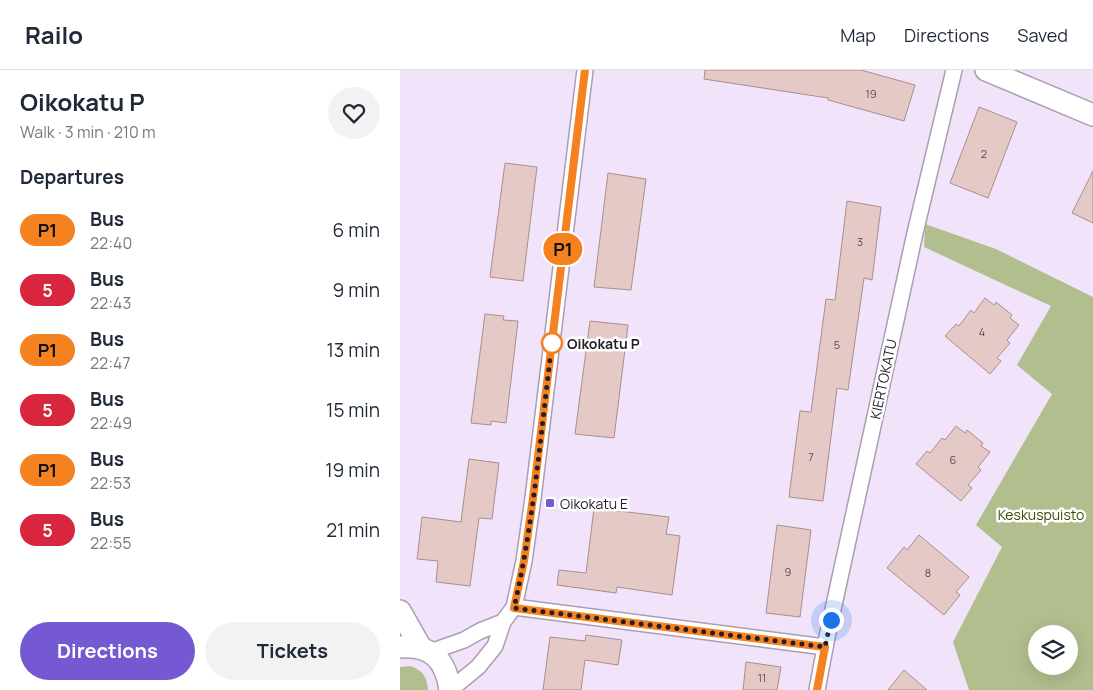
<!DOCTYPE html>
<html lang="en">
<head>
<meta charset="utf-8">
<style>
	:root { --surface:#fff; --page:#f2f2f3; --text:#1f2937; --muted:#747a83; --line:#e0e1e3; --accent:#7559d3 }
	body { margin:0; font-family:Manrope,sans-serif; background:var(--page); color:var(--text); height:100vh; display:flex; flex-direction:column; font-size:19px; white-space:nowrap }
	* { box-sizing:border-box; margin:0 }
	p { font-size:16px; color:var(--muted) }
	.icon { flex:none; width:28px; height:28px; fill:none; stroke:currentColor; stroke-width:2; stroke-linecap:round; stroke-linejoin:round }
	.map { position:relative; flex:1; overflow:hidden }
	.drawer { display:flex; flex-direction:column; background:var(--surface); width:400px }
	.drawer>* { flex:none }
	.badge { padding:0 10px; border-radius:16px; font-size:18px; line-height:32px }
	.tools { position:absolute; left:628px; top:555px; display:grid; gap:10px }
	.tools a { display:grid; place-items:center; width:50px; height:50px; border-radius:50%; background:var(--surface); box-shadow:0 5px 20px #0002; font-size:25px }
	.you { position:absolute; width:25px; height:25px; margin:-12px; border:4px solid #fff; border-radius:50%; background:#1a73e8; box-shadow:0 0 0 8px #1a73e833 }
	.map>.badge { position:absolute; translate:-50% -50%; box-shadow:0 0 0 2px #fff }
	h2 { padding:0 20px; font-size:19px; line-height:45px }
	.round { display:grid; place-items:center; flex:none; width:52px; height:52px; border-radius:26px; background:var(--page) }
	.summary { display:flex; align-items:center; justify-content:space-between; height:85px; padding:0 20px }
	h1 { font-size:24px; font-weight:700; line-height:38px }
	.button { display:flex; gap:10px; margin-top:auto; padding:10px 20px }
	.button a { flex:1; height:58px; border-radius:30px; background:var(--accent); color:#fff; font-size:20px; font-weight:700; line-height:58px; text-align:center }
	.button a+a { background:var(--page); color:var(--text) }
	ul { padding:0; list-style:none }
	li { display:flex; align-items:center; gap:15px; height:60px; padding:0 20px }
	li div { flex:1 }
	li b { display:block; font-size:19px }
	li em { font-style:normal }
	li .badge { min-width:55px; font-weight:700; text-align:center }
	header { display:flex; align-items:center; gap:30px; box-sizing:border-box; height:70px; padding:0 25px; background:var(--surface); border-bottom:1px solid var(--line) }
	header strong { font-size:24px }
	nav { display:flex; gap:28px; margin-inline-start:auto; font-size:18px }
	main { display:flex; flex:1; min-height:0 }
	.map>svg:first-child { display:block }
	.green { fill:#b1be8e; fill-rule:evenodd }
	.building { fill:#e5c9c6; stroke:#a98e8c }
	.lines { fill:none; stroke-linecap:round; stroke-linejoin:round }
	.street-casing { stroke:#ab9eb2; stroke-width:18 }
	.secondary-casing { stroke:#ab9eb2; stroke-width:24 }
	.street { stroke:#fff; stroke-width:15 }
	.secondary { stroke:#fff; stroke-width:21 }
	.line-casing { stroke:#fff; stroke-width:11 }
	.line { stroke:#f58220; stroke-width:8 }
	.walk { stroke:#241f27; stroke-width:5; stroke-dasharray:0 9 }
	.stop-dot { fill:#fff; stroke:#f58220; stroke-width:2.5 }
	.poi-dot { fill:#7559d3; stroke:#fff; stroke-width:2 }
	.labels { text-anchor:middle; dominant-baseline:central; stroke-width:5; stroke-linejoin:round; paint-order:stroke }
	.number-label { font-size:11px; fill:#544a4f }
	.stop-label { font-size:14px; font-weight:bold; fill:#241f27; stroke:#fff; text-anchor:start }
	.street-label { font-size:14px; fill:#241f27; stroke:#fff }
	.poi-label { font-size:14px; fill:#241f27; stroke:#fff; text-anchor:start }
	.park-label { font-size:14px; fill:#3e4b02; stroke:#fff }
</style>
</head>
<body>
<header>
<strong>Railo</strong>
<nav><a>Map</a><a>Directions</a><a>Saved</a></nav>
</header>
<main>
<section class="drawer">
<div class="summary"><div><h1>Oikokatu P</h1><p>Walk · 3 min · 210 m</p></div><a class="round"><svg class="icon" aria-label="heart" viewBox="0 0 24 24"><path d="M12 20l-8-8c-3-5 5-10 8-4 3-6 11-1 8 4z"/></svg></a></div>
<h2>Departures</h2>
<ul>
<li><span class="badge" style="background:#f58220;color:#111">P1</span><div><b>Bus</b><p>22:40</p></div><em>6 min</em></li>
<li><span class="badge" style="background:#d7263d;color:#fff">5</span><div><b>Bus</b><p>22:43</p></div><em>9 min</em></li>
<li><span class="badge" style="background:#f58220;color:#111">P1</span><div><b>Bus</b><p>22:47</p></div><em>13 min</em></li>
<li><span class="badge" style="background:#d7263d;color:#fff">5</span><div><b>Bus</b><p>22:49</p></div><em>15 min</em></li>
<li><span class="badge" style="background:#f58220;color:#111">P1</span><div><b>Bus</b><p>22:53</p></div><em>19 min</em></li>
<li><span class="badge" style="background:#d7263d;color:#fff">5</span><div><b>Bus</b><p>22:55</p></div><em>21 min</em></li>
</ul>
<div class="button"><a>Directions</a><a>Tickets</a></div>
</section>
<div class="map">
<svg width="693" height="620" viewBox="0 0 693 620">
	<rect width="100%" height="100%" fill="#f1e3f9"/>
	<!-- green -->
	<g class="green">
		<path d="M 525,154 L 596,179 L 693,227 L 693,620 L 569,620 L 553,572 L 602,477 L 576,455 L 652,324 L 617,295 L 651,236 L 524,177 ZM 636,564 L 669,564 L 669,596 L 636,596 Z"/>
		<path d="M 11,596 C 23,601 27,607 28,620 L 0,620 L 0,597 Z"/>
	</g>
	<!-- building -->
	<g class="building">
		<polygon points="305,0 461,0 515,15 504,51 428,30 428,28 304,9"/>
		<polygon points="579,37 617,52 588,128 550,113"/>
		<polygon points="105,93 137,97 123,211 90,207"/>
		<polygon points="693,101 693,153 672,143"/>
		<polygon points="208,103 246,109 231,220 194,217"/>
		<polygon points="447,131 481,137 472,210 464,208 448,320 437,318 423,431 389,427 400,341 411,342 426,229 435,230"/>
		<polygon points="585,228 594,235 596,232 612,245 610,248 619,255 607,270 610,273 597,288 601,291 590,304 545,266 556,254 559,256 571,240 574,243"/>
		<polygon points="85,244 104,246 103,250 118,251 106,353 91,351 91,355 71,353"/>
		<polygon points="190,251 228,255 214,368 175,364"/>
		<polygon points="556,356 565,363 567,360 583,373 581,376 590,382 578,397 581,400 568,415 572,418 561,431 516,394 527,381 530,383 542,368 545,370"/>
		<polygon points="69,389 99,393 92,449 79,448 70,516 36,512 38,491 17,489 22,447 61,452"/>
		<polygon points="194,438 269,447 266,464 280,466 272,525 217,517 216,523 157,515 159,500 186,503"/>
		<polygon points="377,455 411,460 400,547 366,543"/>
		<polygon points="519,465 569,507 556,522 560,525 544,545 487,498 504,477 507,480"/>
		<polygon points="186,565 222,570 218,595 185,590 181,620 143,620 150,567 185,571"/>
		<polygon points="346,592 381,597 377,620 343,620"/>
		<polygon points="504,600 527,620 488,620"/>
	</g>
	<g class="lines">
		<defs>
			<g id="street">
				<polyline points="114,537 425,577"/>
				<polyline points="30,582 64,570 80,561 103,552"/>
				<polyline points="50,620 78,597 95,576 103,552 114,537 124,491 133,428 185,0"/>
				<polyline points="417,620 427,567 515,163 554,0"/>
			</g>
			<g id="secondary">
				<polyline points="586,0 693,45"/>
				<polyline points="0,541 21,578"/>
				<path d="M 0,577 C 31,574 46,590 50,620"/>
			</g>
		</defs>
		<!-- street casing -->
		<use href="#street" class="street-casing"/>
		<!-- secondary casing -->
		<use href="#secondary" class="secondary-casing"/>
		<!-- street -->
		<use href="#street" class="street"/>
		<!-- secondary -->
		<use href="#secondary" class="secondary"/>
	</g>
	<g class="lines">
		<defs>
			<polyline id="line" points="185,0 133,428 124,491 114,538 425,577 417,620"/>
		</defs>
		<!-- line casing -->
		<use href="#line" class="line-casing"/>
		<!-- line -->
		<use href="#line" class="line"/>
		<!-- walk -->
		<path class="walk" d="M 152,273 C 141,360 134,451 114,538 L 425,577 L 431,550"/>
	</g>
	<!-- markers -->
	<circle class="stop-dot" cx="152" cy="273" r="10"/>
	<rect class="poi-dot" x="145" y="428" width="10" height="10" rx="2.5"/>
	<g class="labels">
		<!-- number labels -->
		<g class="number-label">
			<text x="471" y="23">19</text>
			<text x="584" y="83">2</text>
			<text x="460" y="171">3</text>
			<text x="582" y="261">4</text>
			<text x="437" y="274">5</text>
			<text x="411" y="386">7</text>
			<text x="553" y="389">6</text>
			<text x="388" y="501">9</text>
			<text x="528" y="502">8</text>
			<text x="362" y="607">11</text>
		</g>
		<!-- stop labels -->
		<g class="stop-label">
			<text x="167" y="273">Oikokatu P</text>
		</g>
		<!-- street labels -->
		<g class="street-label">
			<text transform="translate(483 309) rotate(-78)">KIERTOKATU</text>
		</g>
		<!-- poi labels -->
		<g class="poi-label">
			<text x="160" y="433">Oikokatu E</text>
		</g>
		<!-- park labels -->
		<g class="park-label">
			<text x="641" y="444">Keskuspuisto</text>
		</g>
	</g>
</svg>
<div class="tools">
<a><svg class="icon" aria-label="layers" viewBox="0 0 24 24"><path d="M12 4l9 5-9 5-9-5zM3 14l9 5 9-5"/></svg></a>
</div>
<div class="you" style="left:431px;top:550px"></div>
<b class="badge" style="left:163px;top:179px;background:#f58220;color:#111">P1</b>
</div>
</main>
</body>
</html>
